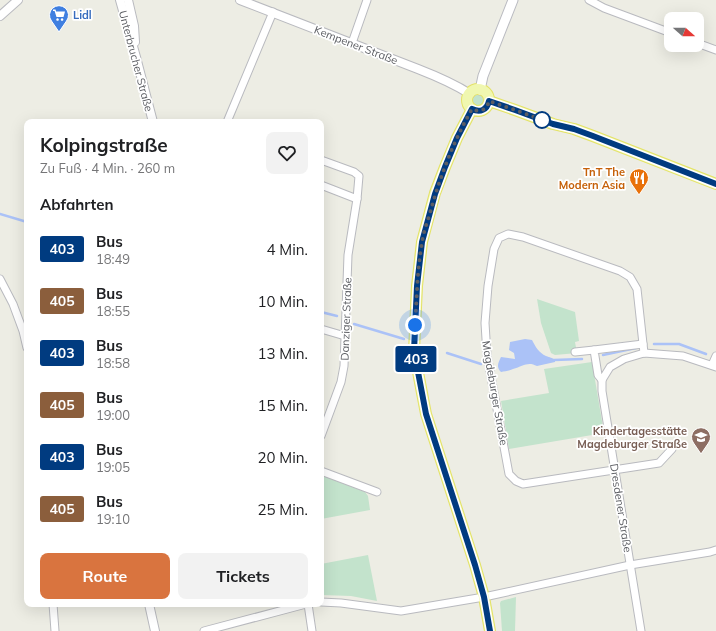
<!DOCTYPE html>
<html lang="de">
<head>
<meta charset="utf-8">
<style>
	:root { --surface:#fff; --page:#f2f2f2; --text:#202124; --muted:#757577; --accent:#d9743f }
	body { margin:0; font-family:Mulish,sans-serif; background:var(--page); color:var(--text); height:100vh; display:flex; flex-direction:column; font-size:15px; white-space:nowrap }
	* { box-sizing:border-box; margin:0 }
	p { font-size:13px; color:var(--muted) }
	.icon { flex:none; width:22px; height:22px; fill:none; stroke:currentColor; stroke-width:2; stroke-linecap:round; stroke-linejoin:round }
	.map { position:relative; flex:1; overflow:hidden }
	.drawer { position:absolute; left:24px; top:119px; width:300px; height:488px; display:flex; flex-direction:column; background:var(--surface); border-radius:8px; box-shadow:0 4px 16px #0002 }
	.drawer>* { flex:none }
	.badge { padding:0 8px; border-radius:3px; font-size:14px; line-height:26px }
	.needle { width:26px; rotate:111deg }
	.fabs { position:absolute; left:664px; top:12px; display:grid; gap:8px }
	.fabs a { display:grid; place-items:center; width:40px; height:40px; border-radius:8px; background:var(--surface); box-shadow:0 4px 16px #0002; font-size:20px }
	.you { position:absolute; width:20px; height:20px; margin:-10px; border:3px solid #fff; border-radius:50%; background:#1a73e8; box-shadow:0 0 0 6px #1a73e833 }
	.map>.badge { position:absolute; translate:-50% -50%; box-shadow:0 0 0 2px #fff }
	h2 { padding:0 16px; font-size:15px; line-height:36px }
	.round { display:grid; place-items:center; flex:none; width:42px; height:42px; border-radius:8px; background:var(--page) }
	.summary { display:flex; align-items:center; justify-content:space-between; height:68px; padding:0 16px }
	h1 { font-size:19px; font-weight:700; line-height:30px }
	.primary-button { display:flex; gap:8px; margin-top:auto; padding:8px 16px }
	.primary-button a { flex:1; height:46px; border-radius:8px; background:var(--accent); color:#fff; font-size:16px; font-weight:700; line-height:46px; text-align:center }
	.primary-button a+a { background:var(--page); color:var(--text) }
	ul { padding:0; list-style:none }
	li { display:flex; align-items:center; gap:12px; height:52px; padding:0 16px }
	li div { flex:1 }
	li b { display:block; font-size:15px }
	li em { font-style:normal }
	li .badge { min-width:44px; font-weight:700; text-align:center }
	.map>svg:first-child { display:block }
	.green { fill:#c3e3cc }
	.water { fill:#abc2f7 }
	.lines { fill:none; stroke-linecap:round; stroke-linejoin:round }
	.stream { stroke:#abc2f7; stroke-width:2.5 }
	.minor-casing { stroke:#b9babf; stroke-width:9 }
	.tertiary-casing { stroke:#b9babf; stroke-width:10 }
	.secondary-casing { stroke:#babbc1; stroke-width:11 }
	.primary-casing { stroke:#e4e267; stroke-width:12 }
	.minor { stroke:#fff; stroke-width:7 }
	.tertiary { stroke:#fff; stroke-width:8 }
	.secondary { stroke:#fff; stroke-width:9 }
	.primary { stroke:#f0f7b0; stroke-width:10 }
	.line-casing { stroke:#fff; stroke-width:9 }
	.line { stroke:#003b80; stroke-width:6 }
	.walk { stroke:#5c5e63; stroke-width:4; stroke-dasharray:0 7.2 }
	.stop-dot { fill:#fff; stroke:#003b80; stroke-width:2 }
	.labels { text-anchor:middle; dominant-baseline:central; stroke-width:3.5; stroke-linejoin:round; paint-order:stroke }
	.shop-label { font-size:11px; font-weight:bold; fill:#366cbe; stroke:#fff; text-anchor:start }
	.street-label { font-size:11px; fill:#5c5e63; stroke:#fff }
	.food-label { font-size:11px; font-weight:bold; fill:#c56008; stroke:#fff; text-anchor:end }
	.education-label { font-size:11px; font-weight:bold; fill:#785e54; stroke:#fff; text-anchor:end }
</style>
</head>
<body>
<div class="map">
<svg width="716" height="631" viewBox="0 0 716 631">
	<rect width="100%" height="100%" fill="#edede4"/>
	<!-- green -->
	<g class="green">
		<circle cx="478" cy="100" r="7"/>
		<polygon points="537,299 575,312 579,341 575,342 577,353 555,355 551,353 541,323"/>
		<polygon points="592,362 604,433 509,449 501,401 549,393 544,369"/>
		<polygon points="321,475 365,492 368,496 370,510 321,519"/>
		<polygon points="368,555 377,601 351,596 321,595 321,564"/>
		<polygon points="516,597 515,631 502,631 500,603 501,601"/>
	</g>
	<!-- water -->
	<path class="water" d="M 525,339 L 532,340 C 535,346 539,353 546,356 C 550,358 552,357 555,360 L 555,362 L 537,366 C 528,361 523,366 513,369 C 509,371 505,371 501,372 C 496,367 498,363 501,357 L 515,359 L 514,353 L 509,350 L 510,342 Z"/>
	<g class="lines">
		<!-- stream -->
		<g class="stream">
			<polyline points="0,214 27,222"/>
			<polyline points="321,312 337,316"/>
			<polyline points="354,324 404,339"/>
			<polyline points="654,344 679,344 706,354"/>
			<polyline points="447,353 481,364"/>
			<polyline points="603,355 636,348"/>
			<polyline points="554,360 582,359"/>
		</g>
		<defs>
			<g id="minor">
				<polyline points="589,0 604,8 671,33"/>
				<polyline points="352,43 367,0"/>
				<polyline points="697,43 716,50"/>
				<polyline points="227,122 273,12"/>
				<polyline points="321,160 354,172 359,176 357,199 348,255 344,366 341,382 321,436"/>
				<polyline points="321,185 357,199"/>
				<polyline points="0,279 13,304 23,331 27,348"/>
				<polyline points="321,329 345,336"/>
				<polyline points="575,352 594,350"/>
				<polyline points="644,353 637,289 630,277 620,271 523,237 508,234 499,238 494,249 488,286 485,323 487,355 509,474 516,481 523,484 659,463 672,449"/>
				<polyline points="712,365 716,356"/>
				<polyline points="602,380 598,375 594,350 643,344"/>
				<polyline points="321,471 377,492"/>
				<polyline points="321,602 341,603 401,611 484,597 630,565 710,552 716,550"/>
				<polyline points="53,604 55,631"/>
				<polyline points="308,604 312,631"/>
				<polyline points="204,631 306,604"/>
				<polyline points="641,631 602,391 602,380 610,367 624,359 644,353 683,356 716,367"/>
			</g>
			<g id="tertiary">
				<polyline points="120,0 136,57 153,122"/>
				<polyline points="128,0 134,26 135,42"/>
				<path d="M 240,0 L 418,69 C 436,76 453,83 470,94"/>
				<polyline points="0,16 18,0"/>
				<polyline points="149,604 155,631"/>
			</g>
			<polyline id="secondary" points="480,90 483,76 513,0"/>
			<g id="primary">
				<circle cx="478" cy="100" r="11"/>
				<polyline points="489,101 515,110 553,124 574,129 593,136 716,184"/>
				<polyline points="472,109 457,138 445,167 435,193 422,242 417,286 414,351 426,414 475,565 484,597 490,631"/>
			</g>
		</defs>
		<!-- minor casing -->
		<use href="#minor" class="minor-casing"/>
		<!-- tertiary casing -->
		<use href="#tertiary" class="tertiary-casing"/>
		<!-- secondary casing -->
		<use href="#secondary" class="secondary-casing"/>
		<!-- primary casing -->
		<use href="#primary" class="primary-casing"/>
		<!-- minor -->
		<use href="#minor" class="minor"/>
		<!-- tertiary -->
		<use href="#tertiary" class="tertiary"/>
		<!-- secondary -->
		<use href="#secondary" class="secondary"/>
		<!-- primary -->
		<use href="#primary" class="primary"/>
	</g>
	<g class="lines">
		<defs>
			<path id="line" d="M 490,631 L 484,597 L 475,565 L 426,414 L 414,351 L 417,286 L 422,242 L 435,194 L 445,167 L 457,138 L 472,109 C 480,113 487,110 489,101 L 515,110 L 553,124 L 574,129 L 593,136 L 716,184"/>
		</defs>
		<!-- line casing -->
		<use href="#line" class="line-casing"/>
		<!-- line -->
		<use href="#line" class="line"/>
		<!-- walk -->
		<path class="walk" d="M 415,325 C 417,298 417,270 422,243 C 423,233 427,223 430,213 C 440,177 453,142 472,109 C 480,113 487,110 489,101 L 515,110 L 547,122 L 542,120"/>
	</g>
	<!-- icons -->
	<defs>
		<symbol id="supermarket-pin" viewBox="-11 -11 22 30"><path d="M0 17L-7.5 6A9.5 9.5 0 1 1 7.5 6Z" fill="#3f7fe0" stroke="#fff"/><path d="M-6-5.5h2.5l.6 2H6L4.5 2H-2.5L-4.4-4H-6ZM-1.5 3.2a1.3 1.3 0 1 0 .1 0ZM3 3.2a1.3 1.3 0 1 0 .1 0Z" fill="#fff"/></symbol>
		<symbol id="restaurant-pin" viewBox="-11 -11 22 30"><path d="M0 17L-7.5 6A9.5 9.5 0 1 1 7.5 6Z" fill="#e8710a" stroke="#fff"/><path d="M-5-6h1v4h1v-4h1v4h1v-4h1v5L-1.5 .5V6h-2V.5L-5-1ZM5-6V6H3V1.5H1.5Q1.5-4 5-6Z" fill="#fff"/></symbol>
		<symbol id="school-pin" viewBox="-11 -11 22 30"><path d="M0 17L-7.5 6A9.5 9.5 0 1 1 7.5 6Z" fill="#8d6e63" stroke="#fff"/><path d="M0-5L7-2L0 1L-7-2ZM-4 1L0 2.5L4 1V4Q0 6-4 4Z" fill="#fff"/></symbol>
	</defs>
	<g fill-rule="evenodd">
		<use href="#supermarket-pin" x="48" y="4" width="22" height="30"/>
		<use href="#restaurant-pin" x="628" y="167" width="22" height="30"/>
		<use href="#school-pin" x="690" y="426" width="22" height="30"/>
	</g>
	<!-- markers -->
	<circle class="stop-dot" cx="542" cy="120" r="8"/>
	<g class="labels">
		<!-- shop labels -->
		<g class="shop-label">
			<text x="73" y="15">Lidl</text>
		</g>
		<!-- street labels -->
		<g class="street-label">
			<text transform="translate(356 45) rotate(21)">Kempener Straße</text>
			<text transform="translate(136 61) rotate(75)">Unterbrucher Straße</text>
			<text transform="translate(346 319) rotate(-88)">Danziger Straße</text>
			<text transform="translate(495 393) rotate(80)">Magdeburger Straße</text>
			<text transform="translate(621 508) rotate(81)">Dresdener Straße</text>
		</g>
		<!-- food labels -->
		<g class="food-label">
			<text x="625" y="172">TnT The<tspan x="625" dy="13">Modern Asia</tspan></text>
		</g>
		<!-- education labels -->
		<g class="education-label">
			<text x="687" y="431">Kindertagesstätte<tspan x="687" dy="13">Magdeburger Straße</tspan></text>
		</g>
	</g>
</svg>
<div class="fabs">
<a><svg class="needle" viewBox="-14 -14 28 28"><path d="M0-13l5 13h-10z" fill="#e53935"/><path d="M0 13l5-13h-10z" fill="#757577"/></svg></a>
</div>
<div class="you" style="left:415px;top:325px"></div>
<b class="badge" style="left:416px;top:359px;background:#003b80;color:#fff">403</b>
<section class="drawer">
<div class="summary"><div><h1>Kolpingstraße</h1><p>Zu Fuß · 4 Min. · 260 m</p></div><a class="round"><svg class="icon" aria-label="heart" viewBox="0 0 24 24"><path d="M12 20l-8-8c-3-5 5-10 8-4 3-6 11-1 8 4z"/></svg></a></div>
<h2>Abfahrten</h2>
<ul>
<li><span class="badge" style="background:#003b80;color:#fff">403</span><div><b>Bus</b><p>18:49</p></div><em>4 Min.</em></li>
<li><span class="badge" style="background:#8b5e3c;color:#fff">405</span><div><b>Bus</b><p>18:55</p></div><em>10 Min.</em></li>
<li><span class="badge" style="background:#003b80;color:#fff">403</span><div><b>Bus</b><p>18:58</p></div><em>13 Min.</em></li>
<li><span class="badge" style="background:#8b5e3c;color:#fff">405</span><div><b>Bus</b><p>19:00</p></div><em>15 Min.</em></li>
<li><span class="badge" style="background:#003b80;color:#fff">403</span><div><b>Bus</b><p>19:05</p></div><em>20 Min.</em></li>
<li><span class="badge" style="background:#8b5e3c;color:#fff">405</span><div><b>Bus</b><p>19:10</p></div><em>25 Min.</em></li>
</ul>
<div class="primary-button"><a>Route</a><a>Tickets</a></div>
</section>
</div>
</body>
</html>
